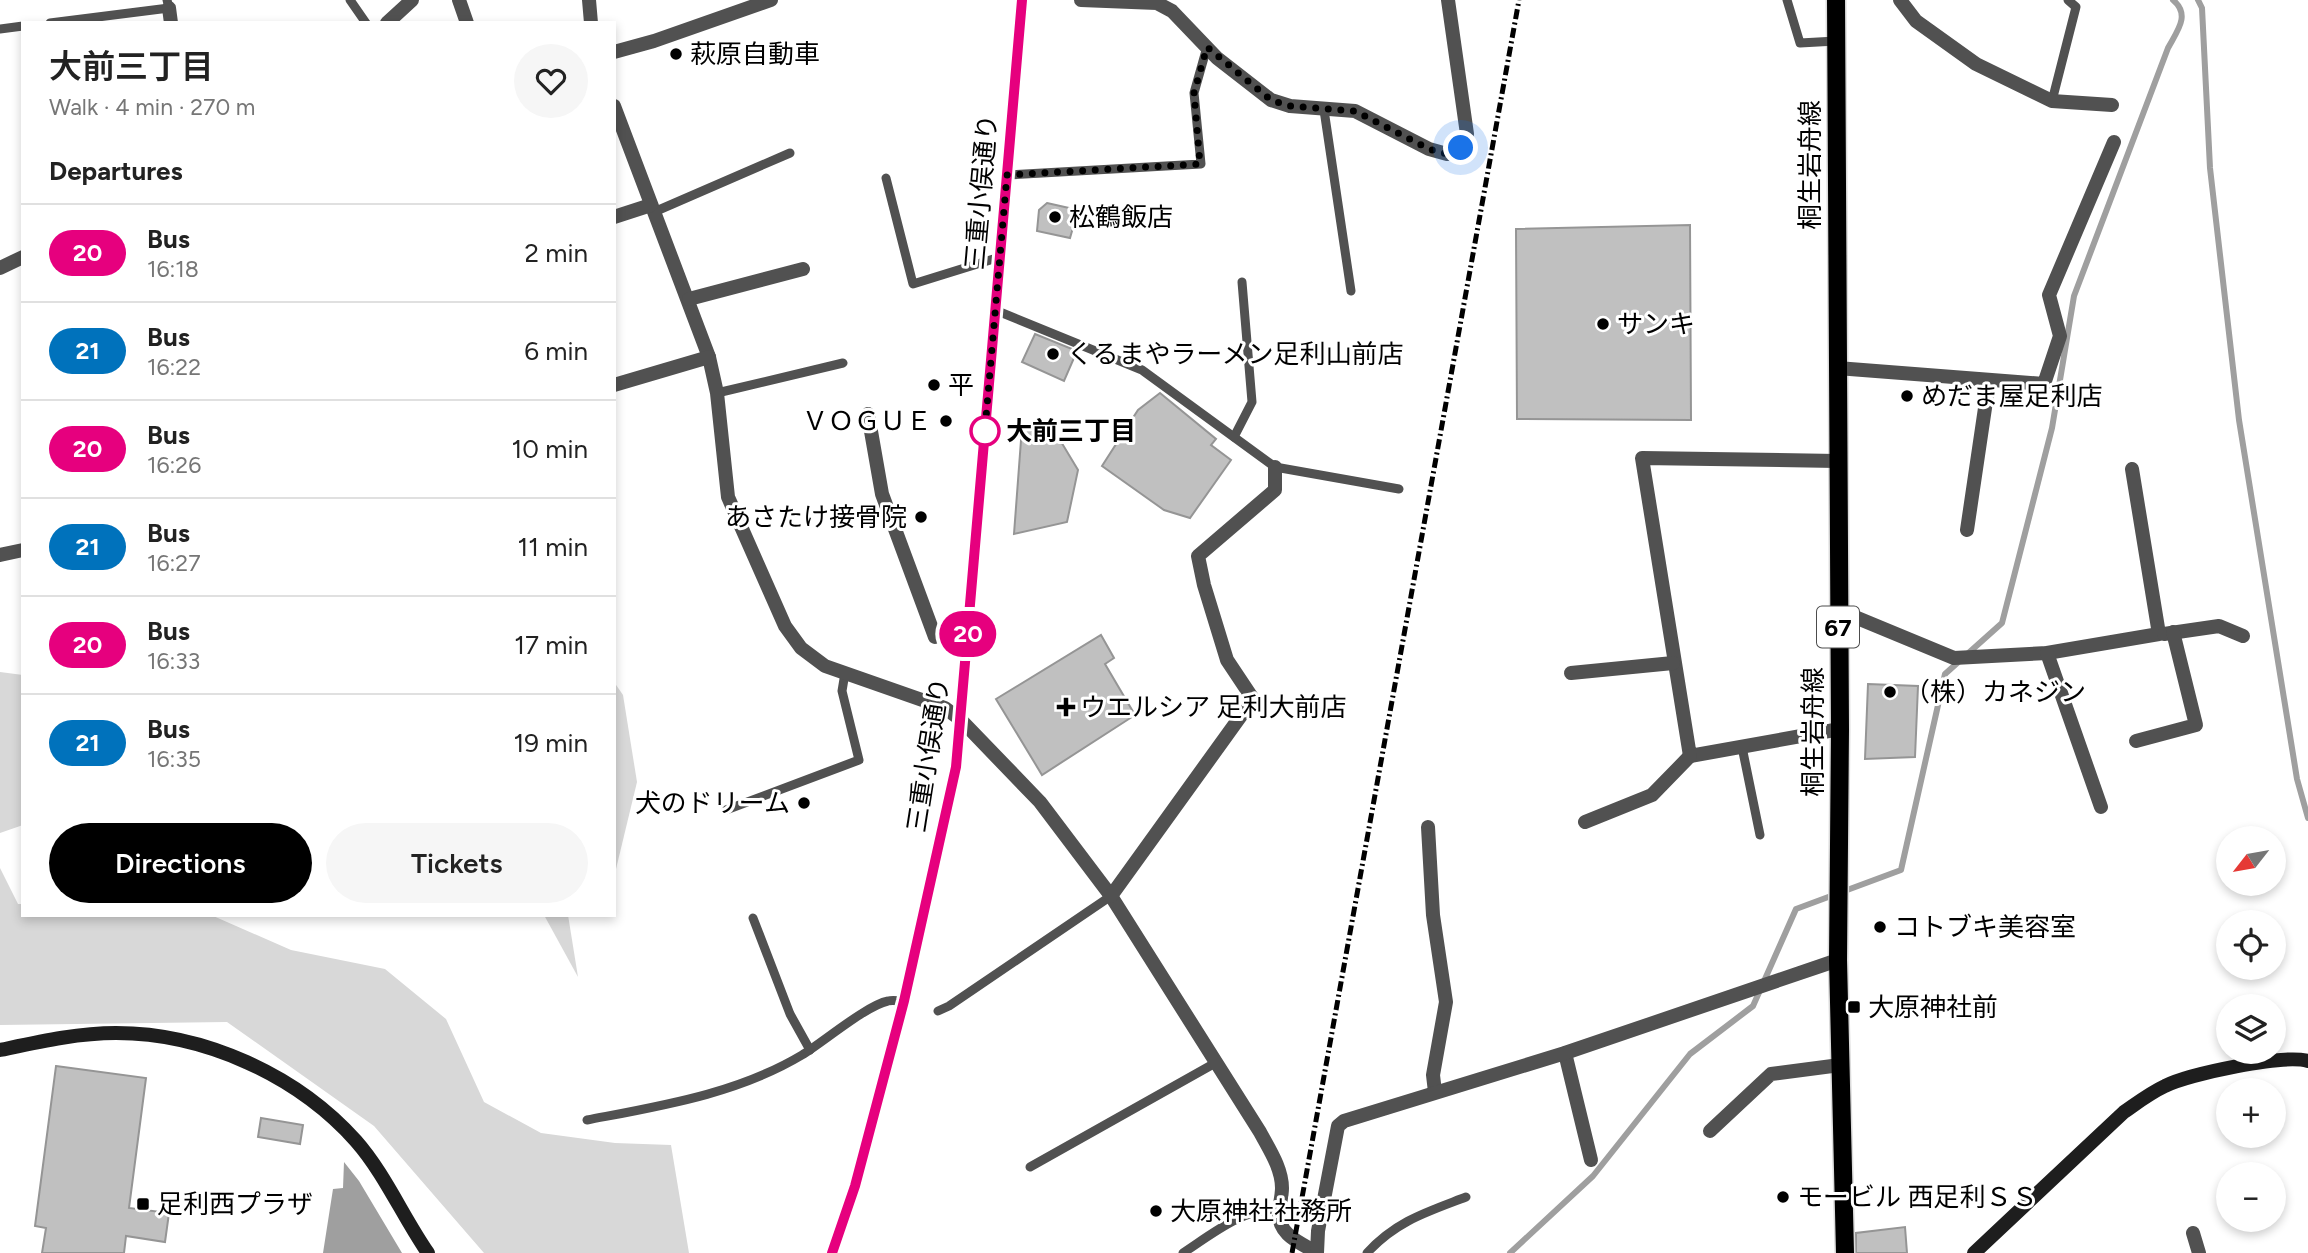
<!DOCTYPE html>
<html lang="en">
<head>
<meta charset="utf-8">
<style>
	:root { --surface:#fff; --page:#f6f6f6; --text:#222; --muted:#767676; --line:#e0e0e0; --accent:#000 }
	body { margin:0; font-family:Figtree,"Noto Sans JP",sans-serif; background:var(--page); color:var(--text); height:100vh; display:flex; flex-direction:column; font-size:26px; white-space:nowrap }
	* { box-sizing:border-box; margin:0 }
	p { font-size:23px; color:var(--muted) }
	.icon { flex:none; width:38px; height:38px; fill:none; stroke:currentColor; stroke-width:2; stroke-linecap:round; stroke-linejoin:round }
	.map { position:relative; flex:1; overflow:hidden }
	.details { position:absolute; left:21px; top:21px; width:595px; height:896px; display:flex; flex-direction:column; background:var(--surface); border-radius:0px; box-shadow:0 4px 10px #0003 }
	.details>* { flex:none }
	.badge { padding:0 14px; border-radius:23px; font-size:24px; line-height:46px }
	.needle { width:46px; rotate:239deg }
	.controls { position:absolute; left:2216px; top:826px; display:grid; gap:14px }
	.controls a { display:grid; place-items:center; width:70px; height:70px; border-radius:50%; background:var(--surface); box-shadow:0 4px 10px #0003; font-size:35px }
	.you { position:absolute; width:35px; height:35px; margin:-18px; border:5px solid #fff; border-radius:50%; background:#1a73e8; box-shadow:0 0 0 10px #1a73e833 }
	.map>.badge { position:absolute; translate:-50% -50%; box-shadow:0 0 0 4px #fff }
	h2 { padding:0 28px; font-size:26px; line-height:63px }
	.round { display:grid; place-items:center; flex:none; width:74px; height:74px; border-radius:37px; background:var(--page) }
	.overview { display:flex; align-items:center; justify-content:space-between; height:119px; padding:0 28px }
	h1 { font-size:33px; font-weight:600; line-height:52px }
	.button { display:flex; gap:14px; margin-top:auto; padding:14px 28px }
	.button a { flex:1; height:80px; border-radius:42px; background:var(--accent); color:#fff; font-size:28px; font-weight:600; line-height:80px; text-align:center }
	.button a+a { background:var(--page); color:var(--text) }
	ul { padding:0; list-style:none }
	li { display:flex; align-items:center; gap:21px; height:98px; padding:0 28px; border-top:2px solid var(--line) }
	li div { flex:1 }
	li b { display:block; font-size:26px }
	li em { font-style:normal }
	li .badge { min-width:77px; font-weight:700; text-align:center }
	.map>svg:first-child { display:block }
	.green { fill:#d8d8d8 }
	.water { fill:#9f9f9f }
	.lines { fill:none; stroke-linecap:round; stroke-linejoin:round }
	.stream { stroke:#9f9f9f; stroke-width:6 }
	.building { fill:#c0c0c0; stroke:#959595; stroke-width:2 }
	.primary-casing { stroke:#dbdbdb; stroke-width:21 }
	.lane { stroke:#515151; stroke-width:9 }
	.street { stroke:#515151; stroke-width:14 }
	.secondary { stroke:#1e1e1e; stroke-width:14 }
	.primary { stroke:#000; stroke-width:18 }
	.rail { stroke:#000; stroke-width:5; stroke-dasharray:10 3.5 2 3.5; stroke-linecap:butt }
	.line-casing { stroke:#fff; stroke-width:16 }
	.line { stroke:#e6007e; stroke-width:10 }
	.walk { stroke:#000; stroke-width:7; stroke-dasharray:0 12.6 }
	.poi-dot { fill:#000; stroke:#fff; stroke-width:2.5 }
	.stop-dot { fill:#fff; stroke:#e6007e; stroke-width:3.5 }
	.labels { text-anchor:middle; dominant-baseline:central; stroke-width:6; stroke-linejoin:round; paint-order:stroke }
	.shield { fill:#fff; stroke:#4c4c4c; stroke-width:2 }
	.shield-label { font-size:24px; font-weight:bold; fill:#000 }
	.poi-label { font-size:26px; fill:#000; stroke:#fff; text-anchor:start }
	.street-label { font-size:26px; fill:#000; stroke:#fff }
	.stop-label { font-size:26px; font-weight:bold; fill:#000; stroke:#fff; text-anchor:start }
</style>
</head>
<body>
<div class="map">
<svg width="2308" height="1253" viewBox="0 0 2308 1253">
	<rect width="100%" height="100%" fill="#fff"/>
	<!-- green -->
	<g class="green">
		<polygon points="0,672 23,675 23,825 0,833"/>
		<polygon points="614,682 623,695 637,782 616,869 614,870"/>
		<polygon points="0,868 18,904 23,904 23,915 211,915 291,950 385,969 446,1019 484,1102 541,1133 615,1143 671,1145 689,1253 484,1253 374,1126 227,1022 0,1025"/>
		<polygon points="544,915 568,915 578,977"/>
	</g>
	<!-- water -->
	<polygon class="water" points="344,1162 359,1181 402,1253 323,1253 333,1189 343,1188"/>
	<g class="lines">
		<!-- stream -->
		<g class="stream">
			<polyline points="2198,0 2202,8 2210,168 2239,420 2297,779 2308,818"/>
			<path d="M 1510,1253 L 1593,1176 L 1690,1054 L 1753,1006 L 1796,909 L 1901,870 L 1945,674 L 2002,623 L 2052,428 L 2074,296 L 2168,48 C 2177,31 2191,15 2173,0"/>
		</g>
	</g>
	<!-- building -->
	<g class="building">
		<polygon points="1047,203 1078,210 1070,238 1037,231 1039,210"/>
		<polygon points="1690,225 1691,420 1517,419 1516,229"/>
		<polygon points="1035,334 1077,351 1064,381 1022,362"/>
		<polygon points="1160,393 1216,439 1211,445 1231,460 1190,518 1164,510 1102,466 1138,410"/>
		<polygon points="1022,427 1060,440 1078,470 1067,522 1014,534"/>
		<polygon points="1101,635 1114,658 1105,664 1135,715 1042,775 996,699"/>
		<polygon points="1868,684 1918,686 1915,757 1865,759"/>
		<polygon points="56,1066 146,1078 129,1208 169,1213 165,1242 126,1236 124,1253 42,1253 46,1228 35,1226"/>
		<polygon points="261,1118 303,1125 300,1144 258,1137"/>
		<polygon points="1905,1227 1907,1253 1856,1253 1856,1233"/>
	</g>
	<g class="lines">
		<defs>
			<polyline id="primary" points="1836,0 1840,729 1838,960 1845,1253"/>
		</defs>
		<!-- primary casing -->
		<use href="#primary" class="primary-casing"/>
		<!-- lane -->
		<g class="lane">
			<polyline points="350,0 366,23"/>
			<polyline points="1787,0 1800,43 1836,41"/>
			<polyline points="50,23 169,8 167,0"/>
			<polyline points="0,29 23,26"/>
			<polyline points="2052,101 2076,7 2068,0"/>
			<polyline points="1324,110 1351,291"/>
			<polyline points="1007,175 1201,164 1194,93 1207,47"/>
			<polyline points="886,178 913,284 1000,257"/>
			<polyline points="654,212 790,153"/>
			<polyline points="995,310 1142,370 1275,467 1399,489"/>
			<polyline points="717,393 843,363"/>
			<polyline points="1234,437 1252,402 1242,282"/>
			<polyline points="1742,747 1760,835"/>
			<polyline points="726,810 859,760 842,691 845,673"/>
			<polyline points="753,918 790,1014 810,1050"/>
			<polyline points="938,1011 949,1006 1111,896"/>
			<path d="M 587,1120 C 660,1106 737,1094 802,1055 C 822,1043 867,1005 888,1001 C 892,1000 899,1001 904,1001"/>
			<polyline points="1030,1167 1217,1062"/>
			<path d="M 1183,1253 C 1212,1234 1243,1208 1279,1209"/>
			<path d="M 1367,1253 C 1396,1221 1427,1212 1466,1197"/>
		</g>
		<!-- street -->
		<g class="street">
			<polyline points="459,0 467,23"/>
			<polyline points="589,0 591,23"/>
			<polyline points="1081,0 1157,3 1172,11 1217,58 1271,100 1290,106 1355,111 1429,149 1447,154 1461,148 1467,134 1448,0"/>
			<polyline points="1900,0 1916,21 1976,64 2052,101 2112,105"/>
			<polyline points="169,8 171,23"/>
			<polyline points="387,23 412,0"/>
			<polyline points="614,52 654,41 771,0"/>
			<path d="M 614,106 L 709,357 L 717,393 L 728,497 L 785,626 L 801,648 L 825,666 L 945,708 L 961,720 L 1040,802 L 1111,896 L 1260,1132 C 1269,1149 1282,1168 1282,1188 C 1282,1195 1280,1203 1279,1210 C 1277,1234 1298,1242 1316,1252"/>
			<polyline points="614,217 651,205"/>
			<polyline points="0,268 23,257"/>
			<polyline points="689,299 803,269"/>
			<polyline points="1837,368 2044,384 2060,336 2049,295 2114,142"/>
			<polyline points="614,385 709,357"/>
			<polyline points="868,414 882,494 935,637 957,626 969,625"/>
			<polyline points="1837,461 1642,458 1690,756 1840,729"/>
			<polyline points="1967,530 1989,381"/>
			<polyline points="0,555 23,550"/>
			<polyline points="1838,610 1954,658 2047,653 2159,634 2132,469"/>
			<polyline points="2164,634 2219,626 2243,636"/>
			<polyline points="2047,653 2101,807"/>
			<polyline points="1571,673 1673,663"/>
			<polyline points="2136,741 2196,725 2173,632"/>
			<polyline points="1585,822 1652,795 1690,756"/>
			<polyline points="1428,827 1433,915 1446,1002 1433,1075 1435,1092"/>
			<polyline points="1111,896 1253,699 1227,660 1204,585 1198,556 1275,490 1275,467"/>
			<polyline points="1565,1053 1591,1160"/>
			<polyline points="1710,1131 1771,1074 1840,1065"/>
			<polyline points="2193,1233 2199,1253"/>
			<polyline points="1317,1253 1318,1231 1338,1126 1344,1121 1565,1053 1838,960"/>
		</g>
		<!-- secondary -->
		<g class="secondary">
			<path d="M 0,1050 C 38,1042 77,1033 116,1033 C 204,1033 297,1075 356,1141 C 385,1174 403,1217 428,1253"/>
			<polyline points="832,1253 855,1186 904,1001 956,767 1022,0"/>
			<path d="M 1974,1253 L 2124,1112 C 2137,1103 2150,1093 2165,1086 C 2189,1074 2283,1054 2308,1061"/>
		</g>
		<!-- primary -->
		<use href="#primary" class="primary"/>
		<!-- rail -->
		<polyline class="rail" points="1292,1253 1519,0"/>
	</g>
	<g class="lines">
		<defs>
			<polyline id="line" points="832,1253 855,1186 904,1001 956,767 1022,0"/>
		</defs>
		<!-- line casing -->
		<use href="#line" class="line-casing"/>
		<!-- line -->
		<use href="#line" class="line"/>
		<!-- walk -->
		<polyline class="walk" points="985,431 984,441 1007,175 1200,164 1194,93 1207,47 1271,100 1290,106 1355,111 1429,149 1447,154 1461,148"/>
	</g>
	<!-- markers -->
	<g class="poi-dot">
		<circle cx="676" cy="54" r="7"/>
		<circle cx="1055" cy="217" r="7"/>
		<circle cx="1603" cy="324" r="7"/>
		<circle cx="1053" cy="354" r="7"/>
		<circle cx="934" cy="385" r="7"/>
		<circle cx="1907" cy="396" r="7"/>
		<circle cx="946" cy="421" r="7"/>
		<circle cx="921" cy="517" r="7"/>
		<circle cx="1890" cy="692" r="7"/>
		<path d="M1062.5 696.5h7v7h7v7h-7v7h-7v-7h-7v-7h7z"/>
		<circle cx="804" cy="803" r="7"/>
		<circle cx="1880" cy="927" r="7"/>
		<rect x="1847" y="1000" width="14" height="14" rx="3.5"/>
		<circle cx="1783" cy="1197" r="7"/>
		<rect x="136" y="1197" width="14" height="14" rx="3.5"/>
		<circle cx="1156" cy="1211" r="7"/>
	</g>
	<circle class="stop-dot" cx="985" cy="431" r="14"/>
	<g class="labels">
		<!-- shield labels -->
		<rect class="shield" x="1817" y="606.5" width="42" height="41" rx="5"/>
		<g class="shield-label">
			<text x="1838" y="627">67</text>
		</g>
		<!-- poi labels -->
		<g class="poi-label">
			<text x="690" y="54">萩原自動車</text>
			<text x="1069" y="217">松鶴飯店</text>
			<text x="1617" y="324">サンキ</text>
			<text x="1067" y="354">くるまやラーメン足利山前店</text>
			<text x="948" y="385">平</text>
			<text x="1921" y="396">めだま屋足利店</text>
			<text x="932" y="421" text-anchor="end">ＶＯＧＵＥ</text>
			<text x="907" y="517" text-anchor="end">あさたけ接骨院</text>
			<text x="1904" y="692">（株）カネジン</text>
			<text x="1080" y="707">ウエルシア 足利大前店</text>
			<text x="790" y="803" text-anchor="end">犬のドリーム</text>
			<text x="1894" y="927">コトブキ美容室</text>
			<text x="1868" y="1007">大原神社前</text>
			<text x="1797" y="1197">モービル 西足利ＳＳ</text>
			<text x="157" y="1204">足利西プラザ</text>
			<text x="1170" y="1211">大原神社社務所</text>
		</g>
		<!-- street labels -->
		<g class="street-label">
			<text transform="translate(1810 165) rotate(-90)">桐生岩舟線</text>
			<text transform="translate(981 192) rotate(-85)">三重小俣通り</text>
			<text transform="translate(1813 732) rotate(-90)">桐生岩舟線</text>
			<text transform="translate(928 755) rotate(-81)">三重小俣通り</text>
		</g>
		<!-- stop labels -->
		<g class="stop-label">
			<text x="1006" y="431">大前三丁目</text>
		</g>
	</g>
</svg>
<div class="controls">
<a><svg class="needle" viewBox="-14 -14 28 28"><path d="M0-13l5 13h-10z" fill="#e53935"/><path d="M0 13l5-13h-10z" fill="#767676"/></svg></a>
<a><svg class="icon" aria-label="locate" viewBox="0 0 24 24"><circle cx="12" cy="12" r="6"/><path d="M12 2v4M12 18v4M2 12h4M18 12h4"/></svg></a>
<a><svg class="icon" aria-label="layers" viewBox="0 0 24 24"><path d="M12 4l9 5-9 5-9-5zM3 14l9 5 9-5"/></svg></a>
<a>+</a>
<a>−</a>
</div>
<div class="you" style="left:1461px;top:148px"></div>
<b class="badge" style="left:968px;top:634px;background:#e6007e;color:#fff">20</b>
<section class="details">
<div class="overview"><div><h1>大前三丁目</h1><p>Walk · 4 min · 270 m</p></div><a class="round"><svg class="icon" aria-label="heart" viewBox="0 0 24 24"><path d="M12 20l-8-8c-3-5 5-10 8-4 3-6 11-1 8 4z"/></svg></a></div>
<h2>Departures</h2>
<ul>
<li><span class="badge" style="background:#e6007e;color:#fff">20</span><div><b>Bus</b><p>16:18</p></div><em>2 min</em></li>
<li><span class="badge" style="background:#0072bc;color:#fff">21</span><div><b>Bus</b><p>16:22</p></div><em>6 min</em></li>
<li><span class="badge" style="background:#e6007e;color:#fff">20</span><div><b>Bus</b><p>16:26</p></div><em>10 min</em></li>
<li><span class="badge" style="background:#0072bc;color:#fff">21</span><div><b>Bus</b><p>16:27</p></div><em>11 min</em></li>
<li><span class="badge" style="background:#e6007e;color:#fff">20</span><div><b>Bus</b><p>16:33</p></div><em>17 min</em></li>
<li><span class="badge" style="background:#0072bc;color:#fff">21</span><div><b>Bus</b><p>16:35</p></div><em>19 min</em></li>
</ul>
<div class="button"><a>Directions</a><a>Tickets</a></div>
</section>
</div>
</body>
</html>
